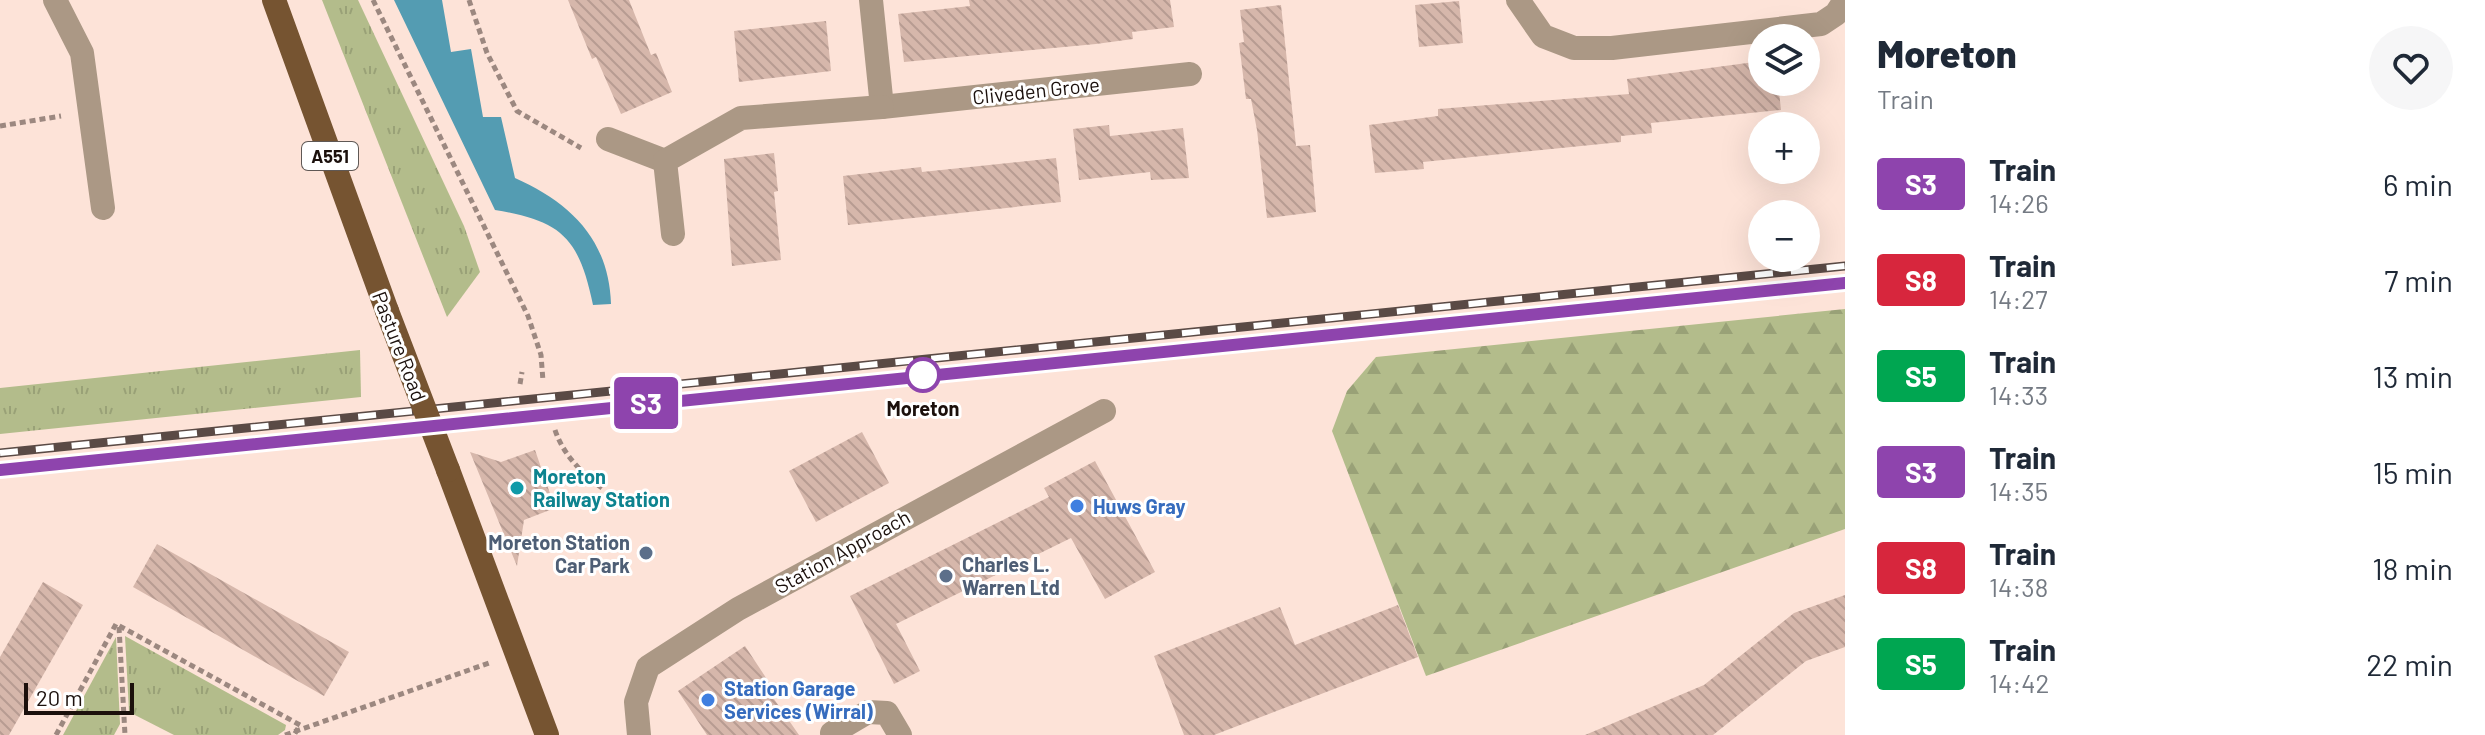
<!DOCTYPE html>
<html lang="en">
<head>
<meta charset="utf-8">
<style>
	:root { --surface:#fff; --page:#f6f6f7; --text:#1f2937; --muted:#747a83 }
	body { margin:0; font-family:Barlow,sans-serif; background:var(--page); color:var(--text); height:100vh; display:flex; flex-direction:column; font-size:30px; white-space:nowrap }
	* { box-sizing:border-box; margin:0 }
	p { font-size:26px; color:var(--muted) }
	.icon { flex:none; width:44px; height:44px; fill:none; stroke:currentColor; stroke-width:2; stroke-linecap:round; stroke-linejoin:round }
	.map { position:relative; flex:1; overflow:hidden }
	.sheet { display:flex; flex-direction:column; background:var(--surface); width:640px }
	.sheet>* { flex:none }
	.badge { padding:0 16px; border-radius:6px; font-size:28px; line-height:52px }
	.tools { position:absolute; left:1748px; top:24px; display:grid; gap:16px }
	.tools a { display:grid; place-items:center; width:72px; height:72px; border-radius:50%; background:var(--surface); box-shadow:0 8px 32px #0002; font-size:40px }
	.scale { position:absolute; left:24px; bottom:20px; width:110px; box-sizing:border-box; padding-left:8px; border:4px solid #1b100c; border-top:0; font-size:22px; line-height:28px; white-space:nowrap; color:#1b100c; -webkit-text-stroke:6px #fff; paint-order:stroke }
	.map>.badge { position:absolute; translate:-50% -50%; box-shadow:0 0 0 4px #fff }
	.round { display:grid; place-items:center; flex:none; width:84px; height:84px; border-radius:42px; background:var(--page) }
	.summary { display:flex; align-items:center; justify-content:space-between; height:136px; padding:0 32px }
	h1 { font-size:38px; font-weight:800; line-height:60px }
	ul { padding:0; list-style:none }
	li { display:flex; align-items:center; gap:24px; height:96px; padding:0 32px }
	li div { flex:1 }
	li b { display:block; font-size:30px }
	li em { font-style:normal }
	li .badge { min-width:88px; font-weight:700; text-align:center }
	main { display:flex; flex:1; min-height:0 }
	.map>svg:first-child { display:block }
	.grass { fill:url(#grass-tufts) }
	.forest { fill:url(#forest-firs) }
	.water { fill:#549cb2 }
	.building { fill:url(#building-back-hatch) }
	.lines { fill:none; stroke-linecap:round; stroke-linejoin:round }
	.path { stroke:#9c8880; stroke-width:5; stroke-dasharray:6 4; stroke-linecap:butt }
	.minor { stroke:#ab9885; stroke-width:24 }
	.major { stroke:#765431; stroke-width:24 }
	.rail-casing { stroke:#5a4a45; stroke-width:9 }
	.rail { stroke:#fff; stroke-width:6; stroke-dasharray:18; stroke-linecap:butt }
	.major-bridge { stroke:#765431; stroke-width:24 }
	.line-casing { stroke:#fff; stroke-width:18 }
	.line { stroke:#8e44ad; stroke-width:12 }
	.stop-dot { fill:#fff; stroke:#8e44ad; stroke-width:4 }
	.culture-dot { fill:#0f9aa8; stroke:#fff; stroke-width:3 }
	.shop-dot { fill:#3f7fe0; stroke:#fff; stroke-width:3 }
	.service-dot { fill:#5c6f8a; stroke:#fff; stroke-width:3 }
	.labels { text-anchor:middle; dominant-baseline:central; stroke-width:6; stroke-linejoin:round; paint-order:stroke }
	.shield { fill:#fff; stroke:#5f5855; stroke-width:2 }
	.shield-label { font-size:18px; font-weight:bold; fill:#1b100c }
	.street-label { font-size:20px; fill:#1b100c; stroke:#fff }
	.stop-label { font-size:20px; font-weight:bold; fill:#1b100c; stroke:#fff }
	.culture-label { font-size:20px; font-weight:bold; fill:#0d838f; stroke:#fff; text-anchor:start }
	.shop-label { font-size:20px; font-weight:bold; fill:#366cbe; stroke:#fff; text-anchor:start }
	.service-label { font-size:20px; font-weight:bold; fill:#4e5e75; stroke:#fff; text-anchor:end }
</style>
</head>
<body>
<main>
<div class="map">
<svg width="1845" height="735" viewBox="0 0 1845 735">
	<defs>
		<pattern id="grass-tufts" width="24" height="20" patternUnits="userSpaceOnUse" patternTransform="scale(2)"><rect width="24" height="20" fill="#b3bc8b"/><path d="M3 7l-1-3M5 7V3M7 7l1-3M15 17l-1-3M17 17v-4M19 17l1-3" fill="none" stroke="#99a177"/></pattern>
		<pattern id="forest-firs" width="22" height="20" patternUnits="userSpaceOnUse" patternTransform="scale(2)"><rect width="22" height="20" fill="#b3bc8b"/><path d="M5 1l3.5 6h-7zM16 11l3.5 6h-7z" fill="#99a177"/></pattern>
		<pattern id="building-back-hatch" width="6" height="6" patternUnits="userSpaceOnUse" patternTransform="scale(2)"><rect width="6" height="6" fill="#d6b7ab"/><path d="M-1 5l2 2M0 0l6 6M5-1l2 2" fill="none" stroke="#b79c92"/></pattern>
	</defs>
	<rect width="100%" height="100%" fill="#fde3d8"/>
	<!-- grass -->
	<g class="grass">
		<polygon points="322,0 358,0 464,226 480,272 447,317"/>
		<polygon points="360,350 361,397 0,434 0,388"/>
		<polygon points="125,636 286,725 285,730 278,735 174,735 129,712"/>
		<polygon points="116,637 120,724 114,735 63,735"/>
	</g>
	<!-- forest -->
	<polygon class="forest" points="1845,309 1845,529 1426,676 1332,431 1347,391 1376,357"/>
	<!-- water -->
	<path class="water" d="M 394,0 L 442,0 L 451,52 L 471,49 L 483,117 L 501,117 L 515,178 C 571,203 609,240 611,304 L 593,305 C 579,238 562,221 495,210 Z"/>
	<!-- building -->
	<g class="building">
		<polygon points="568,0 629,0 651,55 656,53 672,92 621,114 596,57 592,59"/>
		<polygon points="969,0 1170,0 1174,27 1132,32 1133,39 1096,44 904,62 898,14 970,6"/>
		<polygon points="1459,1 1463,43 1419,47 1415,5"/>
		<polygon points="1281,5 1296,146 1310,145 1316,212 1267,218 1257,130 1251,99 1246,99 1239,43 1244,42 1240,10"/>
		<polygon points="826,21 831,71 739,82 734,31"/>
		<polygon points="1762,61 1762,82 1778,82 1781,110 1651,123 1652,133 1621,136 1621,142 1423,162 1424,169 1375,173 1369,125 1438,116 1438,109 1629,94 1627,79"/>
		<polygon points="1109,125 1110,136 1183,128 1189,178 1151,180 1150,172 1079,180 1073,129"/>
		<polygon points="774,153 778,191 774,192 781,260 732,266 724,159"/>
		<polygon points="1056,158 1061,202 848,225 843,176 921,167 922,172"/>
		<polygon points="862,432 889,483 816,522 789,471"/>
		<polygon points="535,450 555,508 524,520 517,566 470,452 501,462"/>
		<polygon points="1095,461 1155,572 1105,599 1071,538 896,624 920,671 894,684 850,596 1049,497 1044,488"/>
		<polygon points="157,544 349,652 324,696 133,587"/>
		<polygon points="43,582 83,605 9,735 0,735 0,657"/>
		<polygon points="1845,595 1845,647 1806,661 1713,735 1585,735 1704,685 1794,613"/>
		<polygon points="1398,605 1418,657 1214,735 1184,735 1154,656 1280,607 1295,645"/>
		<polygon points="745,646 778,696 774,699 799,735 707,735 678,691"/>
	</g>
	<g class="lines">
		<!-- path -->
		<g class="path">
			<polyline points="373,0 528,316 541,355 543,381"/>
			<polyline points="469,0 487,53 517,111 581,148"/>
			<polyline points="0,126 61,116"/>
			<polyline points="520,384 522,372"/>
			<path d="M 555,430 C 563,454 581,473 602,488"/>
			<polyline points="119,627 125,735"/>
			<polyline points="56,735 116,624 300,725 294,735"/>
			<polyline points="285,735 489,663"/>
		</g>
		<!-- minor -->
		<g class="minor">
			<polyline points="55,0 82,53 103,208"/>
			<polyline points="871,0 882,107 1190,74"/>
			<polyline points="1518,0 1543,36 1574,48 1612,48 1821,24 1836,14 1845,0"/>
			<polyline points="608,139 665,161"/>
			<polyline points="673,234 665,161 741,118 882,107"/>
			<polyline points="832,733 868,712 887,713 900,735"/>
			<polyline points="639,735 636,702 648,667 738,609 1104,411"/>
		</g>
		<!-- major -->
		<g class="major">
			<polyline points="274,0 387,311"/>
			<polyline points="448,470 547,735"/>
		</g>
		<defs>
			<g id="rail">
				<polyline points="0,453 1845,266"/>
				<polyline points="0,470 1845,283"/>
			</g>
		</defs>
		<!-- rail casing -->
		<use href="#rail" class="rail-casing"/>
		<!-- rail -->
		<use href="#rail" class="rail"/>
		<!-- major-bridge -->
		<polyline class="major-bridge" points="387,311 448,470"/>
	</g>
	<g class="lines">
		<defs>
			<polyline id="line" points="0,470 1845,283"/>
		</defs>
		<!-- line casing -->
		<use href="#line" class="line-casing"/>
		<!-- line -->
		<use href="#line" class="line"/>
	</g>
	<!-- markers -->
	<circle class="stop-dot" cx="923" cy="375" r="16"/>
	<circle class="culture-dot" cx="517" cy="488" r="8"/>
	<g class="shop-dot">
		<circle cx="1077" cy="506" r="8"/>
		<circle cx="708" cy="700" r="8"/>
	</g>
	<g class="service-dot">
		<circle cx="646" cy="553" r="8"/>
		<circle cx="946" cy="576" r="8"/>
	</g>
	<g class="labels">
		<!-- shield labels -->
		<rect class="shield" x="302" y="142" width="56" height="28" rx="6"/>
		<g class="shield-label">
			<text x="330" y="156">A551</text>
		</g>
		<!-- street labels -->
		<g class="street-label">
			<text transform="translate(1036 90) rotate(-6)">Cliveden Grove</text>
			<text transform="translate(400 346) rotate(69)">Pasture Road</text>
			<text transform="translate(842 551) rotate(-29)">Station Approach</text>
		</g>
		<!-- stop labels -->
		<g class="stop-label">
			<text x="923" y="408">Moreton</text>
		</g>
		<!-- culture labels -->
		<g class="culture-label">
			<text x="533" y="476">Moreton<tspan x="533" dy="23">Railway Station</tspan></text>
		</g>
		<!-- shop labels -->
		<g class="shop-label">
			<text x="1093" y="506">Huws Gray</text>
			<text x="724" y="688">Station Garage<tspan x="724" dy="23">Services (Wirral)</tspan></text>
		</g>
		<!-- service labels -->
		<g class="service-label">
			<text x="630" y="542">Moreton Station<tspan x="630" dy="23">Car Park</tspan></text>
			<text x="962" y="564" text-anchor="start">Charles L.<tspan x="962" dy="23">Warren Ltd</tspan></text>
		</g>
	</g>
</svg>
<div class="tools">
<a><svg class="icon" aria-label="layers" viewBox="0 0 24 24"><path d="M12 4l9 5-9 5-9-5zM3 14l9 5 9-5"/></svg></a>
<a>+</a>
<a>−</a>
</div>
<div class="scale">20 m</div>
<b class="badge" style="left:646px;top:403px;background:#8e44ad;color:#fff">S3</b>
</div>
<section class="sheet">
<div class="summary"><div><h1>Moreton</h1><p>Train</p></div><a class="round"><svg class="icon" aria-label="heart" viewBox="0 0 24 24"><path d="M12 20l-8-8c-3-5 5-10 8-4 3-6 11-1 8 4z"/></svg></a></div>
<ul>
<li><span class="badge" style="background:#8e44ad;color:#fff">S3</span><div><b>Train</b><p>14:26</p></div><em>6 min</em></li>
<li><span class="badge" style="background:#d7263d;color:#fff">S8</span><div><b>Train</b><p>14:27</p></div><em>7 min</em></li>
<li><span class="badge" style="background:#00a651;color:#fff">S5</span><div><b>Train</b><p>14:33</p></div><em>13 min</em></li>
<li><span class="badge" style="background:#8e44ad;color:#fff">S3</span><div><b>Train</b><p>14:35</p></div><em>15 min</em></li>
<li><span class="badge" style="background:#d7263d;color:#fff">S8</span><div><b>Train</b><p>14:38</p></div><em>18 min</em></li>
<li><span class="badge" style="background:#00a651;color:#fff">S5</span><div><b>Train</b><p>14:42</p></div><em>22 min</em></li>
</ul>
</section>
</main>
</body>
</html>
